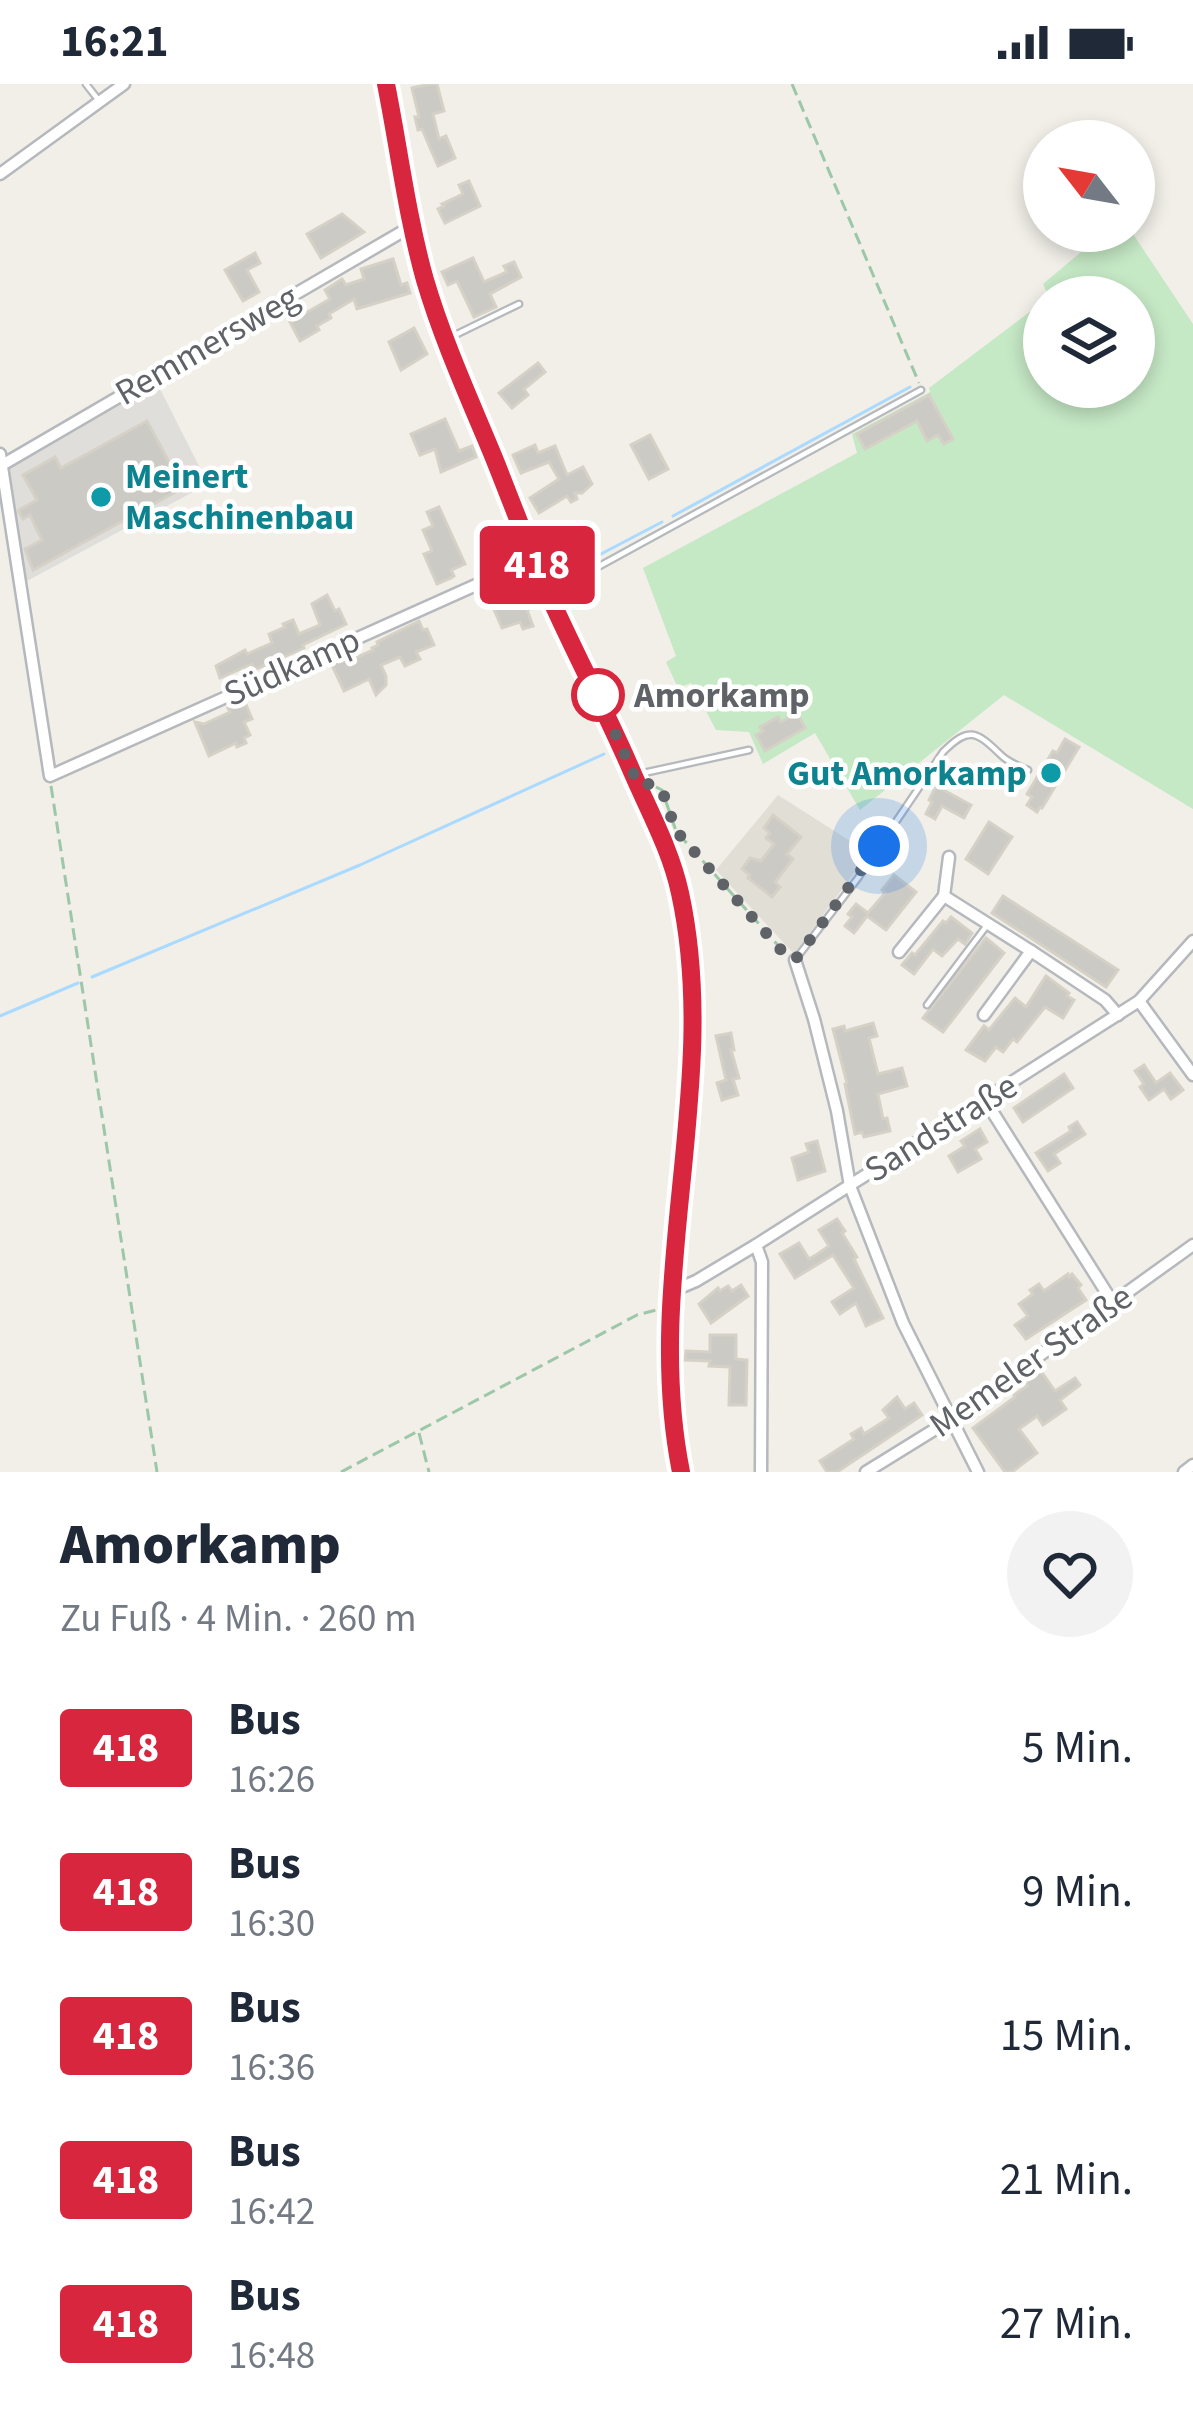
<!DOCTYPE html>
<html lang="de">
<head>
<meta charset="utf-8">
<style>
	:root { --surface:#fff; --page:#f2f2f3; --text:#1f2937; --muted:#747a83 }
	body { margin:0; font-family:"Source Sans 3",sans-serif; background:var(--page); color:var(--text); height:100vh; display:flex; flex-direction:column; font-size:45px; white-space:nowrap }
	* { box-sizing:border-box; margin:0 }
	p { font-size:39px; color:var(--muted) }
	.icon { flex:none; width:66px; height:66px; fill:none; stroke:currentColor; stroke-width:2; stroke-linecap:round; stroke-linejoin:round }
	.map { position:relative; height:1388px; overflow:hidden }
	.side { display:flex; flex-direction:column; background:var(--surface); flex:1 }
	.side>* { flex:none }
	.badge { padding:0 24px; border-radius:9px; font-size:42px; line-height:78px }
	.needle { width:78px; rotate:301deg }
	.tools { position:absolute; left:1023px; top:36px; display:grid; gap:24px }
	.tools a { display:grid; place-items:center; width:132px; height:132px; border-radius:50%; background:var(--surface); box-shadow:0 6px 18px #0003; font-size:60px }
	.you { position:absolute; width:60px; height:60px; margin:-30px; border:9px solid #fff; border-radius:50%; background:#1a73e8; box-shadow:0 0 0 18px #1a73e833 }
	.map>.badge { position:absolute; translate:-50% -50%; box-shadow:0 0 0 6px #fff }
	.round { display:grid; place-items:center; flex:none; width:126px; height:126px; border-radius:63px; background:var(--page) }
	.headline { display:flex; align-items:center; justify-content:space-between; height:204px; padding:0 60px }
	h1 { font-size:57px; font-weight:800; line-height:90px }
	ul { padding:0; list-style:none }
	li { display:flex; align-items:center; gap:36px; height:144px; padding:0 60px }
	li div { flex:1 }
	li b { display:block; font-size:45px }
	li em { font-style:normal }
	li .badge { min-width:132px; font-weight:700; text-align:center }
	.status { display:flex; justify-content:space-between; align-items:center; height:84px; padding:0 60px; background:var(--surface); direction:ltr }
	.status svg { height:33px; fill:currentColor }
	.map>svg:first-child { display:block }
	.industrial { fill:#e0deda }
	.education { fill:#e1ded6 }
	.green { fill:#c5e8c5 }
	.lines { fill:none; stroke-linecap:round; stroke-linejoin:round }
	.stream { stroke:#aadaff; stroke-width:3 }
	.building { fill:#cccac5; stroke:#d6d1c6; stroke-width:3 }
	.lane-casing { stroke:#b5b8bc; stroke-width:9 }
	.street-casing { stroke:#b5b8bc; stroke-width:15 }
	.secondary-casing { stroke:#b6babf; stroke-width:18 }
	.path { stroke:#9cc7a9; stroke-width:3; stroke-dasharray:12 6; stroke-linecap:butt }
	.lane { stroke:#fff; stroke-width:4.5 }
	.street { stroke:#fff; stroke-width:10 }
	.secondary { stroke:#fff; stroke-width:14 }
	.line-casing { stroke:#fff; stroke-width:27 }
	.line { stroke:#d7263d; stroke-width:18 }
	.walk { stroke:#5f6368; stroke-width:12; stroke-dasharray:0 21.6 }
	.culture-dot { fill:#0f9aa8; stroke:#fff; stroke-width:4.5 }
	.stop-dot { fill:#fff; stroke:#d7263d; stroke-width:6 }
	.labels { text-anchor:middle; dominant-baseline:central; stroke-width:9; stroke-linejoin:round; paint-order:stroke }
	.street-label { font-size:36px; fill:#5f6368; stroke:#fff }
	.culture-label { font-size:36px; font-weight:bold; fill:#0d838f; stroke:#fff; text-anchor:start }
	.stop-label { font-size:36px; font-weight:bold; fill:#5f6368; stroke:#fff; text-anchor:start }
</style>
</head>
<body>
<div class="status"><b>16:21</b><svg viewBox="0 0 49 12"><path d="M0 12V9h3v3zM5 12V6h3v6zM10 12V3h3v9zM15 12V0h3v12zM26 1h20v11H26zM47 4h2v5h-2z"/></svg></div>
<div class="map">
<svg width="1193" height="1388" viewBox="0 0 1193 1388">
	<rect width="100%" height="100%" fill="#f1efe8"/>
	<!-- industrial -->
	<polygon class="industrial" points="155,295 208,400 25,498 8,385"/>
	<!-- education -->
	<polygon class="education" points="778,711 869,769 794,870 716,786"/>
	<!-- green -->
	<polygon class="green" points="1106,147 1131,147 1193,240 1193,725 1004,611 860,726 815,649 763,680 749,648 716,646 691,599 678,604 666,578 676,572 643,484 857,369 852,350 930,308 929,304 1044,217 1044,303 1134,303 1134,213 1049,213 1043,200"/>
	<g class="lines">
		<!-- stream -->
		<g class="stream">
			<polyline points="673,432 910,303"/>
			<polyline points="559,492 662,438"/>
			<polyline points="92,893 360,781 604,670"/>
			<polyline points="0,932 78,899"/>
		</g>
	</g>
	<!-- building -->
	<g class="building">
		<polygon points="430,0 437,0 444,27 433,30 439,55 446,52 455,74 438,82 422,45 418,46 415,33 419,33 412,4"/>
		<polygon points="469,97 480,122 445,139 438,125 444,122 442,120 463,110 459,101"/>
		<polygon points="342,130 364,148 321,174 307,150"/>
		<polygon points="255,169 260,179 247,186 259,208 243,217 225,186"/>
		<polygon points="473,174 484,198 507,188 504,182 514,178 521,193 490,210 496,223 474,233 457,197 448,201 442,188"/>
		<polygon points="393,175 401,201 407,199 410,209 357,225 354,215 329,230 331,234 317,242 319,246 300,257 290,238 330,215 325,206 342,195 346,201 364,195 361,185"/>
		<polygon points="414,244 427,270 401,286 389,258"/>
		<polygon points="538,279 545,288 524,305 528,311 512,324 499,309"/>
		<polygon points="929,311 953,355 944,360 938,351 927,357 917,337 865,365 857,350"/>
		<polygon points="445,335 459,367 472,362 476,373 441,388 435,365 420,371 411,350"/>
		<polygon points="147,337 183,404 33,486 25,465 42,456 30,431 23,435 19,428 19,426 37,416 23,391 55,373 61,384"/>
		<polygon points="650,351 668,385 649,395 631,361"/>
		<polygon points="535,361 538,369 555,362 567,391 583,383 592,400 582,409 575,409 577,415 571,418 567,412 539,429 530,414 559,395 549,378 521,389 513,371"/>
		<polygon points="439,423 465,480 451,486 454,492 451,494 437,500 424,470 432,467 423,446 433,442 427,428"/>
		<polygon points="519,493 532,524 527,526 533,542 523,545 520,538 502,544 486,507"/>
		<polygon points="327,511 335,527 339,525 346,540 303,561 304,564 254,586 252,580 220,594 216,582 245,566 247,570 272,559 269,550 285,543 283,540 293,536 299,550 320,541 312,520"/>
		<polygon points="419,537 423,546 427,545 434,561 416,568 420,575 405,582 400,573 381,581 386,592 386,601 376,611 369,595 344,607 330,577 345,570 348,577 373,566 372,564 378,561 377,558"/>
		<polygon points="244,616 252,635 244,638 250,651 244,654 246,659 237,663 236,659 209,672 195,638 204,640 230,628 228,624"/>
		<polygon points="797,629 805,644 765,667 756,651 763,647 760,643 778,633 781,638"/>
		<polygon points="1065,655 1079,663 1042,724 1040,723 1037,728 1027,721 1032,713 1027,710 1053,667 1057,669"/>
		<polygon points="936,702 971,721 964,734 942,722 935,735 926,730 932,718 929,716"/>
		<polygon points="773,731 801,753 787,770 793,775 775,798 780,803 772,813 748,794 750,791 742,785 750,774 761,777 774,760 766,754 770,749 764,744"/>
		<polygon points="989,738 1012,753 988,790 966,775"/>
		<polygon points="894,791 916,808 886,846 867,832 854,849 845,842 852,833 848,830 856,820 868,829 885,809 882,806"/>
		<polygon points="1003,812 1118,886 1106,903 992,829"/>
		<polygon points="951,833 972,849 965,860 958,855 942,872 933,865 914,890 902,881 912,869 915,871 943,837 946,839"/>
		<polygon points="986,854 1004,869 943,948 923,934"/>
		<polygon points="1046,892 1069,909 1067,912 1074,916 1063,934 1045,923 1017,958 1013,955 1003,968 996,963 985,977 966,966 984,942 989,946 1015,914 1026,923"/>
		<polygon points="873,939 877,952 869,954 878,990 902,984 907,1002 878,1010 883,1035 887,1034 890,1047 864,1053 862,1048 855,1050 845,1000 847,999 833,945 844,942 845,947"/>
		<polygon points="731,949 734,966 731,966 739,994 733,995 738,1011 722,1016 717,999 726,996 716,952"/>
		<polygon points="1144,981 1156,999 1170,989 1183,1006 1171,1015 1164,1005 1149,1016 1140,1003 1144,1000 1135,987"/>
		<polygon points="1064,990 1073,1004 1023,1038 1014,1024"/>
		<polygon points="1077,1038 1085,1050 1054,1070 1060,1079 1048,1087 1036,1069 1071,1047 1069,1043"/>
		<polygon points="980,1045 987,1058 975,1065 981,1075 958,1088 949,1072 965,1062 961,1057"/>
		<polygon points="817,1057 825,1087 798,1096 792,1074 809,1068 806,1060"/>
		<polygon points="837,1135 845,1147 842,1149 857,1173 854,1175 883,1234 866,1242 856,1219 840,1230 832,1218 854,1204 833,1171 795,1194 780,1170 799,1159 809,1175 819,1169 829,1162 819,1146"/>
		<polygon points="1068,1190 1069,1193 1072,1190 1081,1201 1078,1204 1086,1216 1026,1255 1015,1241 1028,1232 1019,1220 1033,1210 1030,1206 1039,1200 1044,1207"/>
		<polygon points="741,1201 748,1212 711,1239 699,1220 718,1204 720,1207 728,1202 732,1207"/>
		<polygon points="710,1251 736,1251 736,1275 747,1276 746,1321 729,1321 730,1283 709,1282 710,1277 685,1276 686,1267 710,1268"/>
		<polygon points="1041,1287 1055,1307 1075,1294 1080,1301 1060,1316 1066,1325 1043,1341 1037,1332 1019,1345 1037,1369 1012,1388 1005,1388 973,1344 1015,1313 1014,1311 1027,1302 1025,1299"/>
		<polygon points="897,1313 905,1325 914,1319 922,1331 837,1388 827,1388 820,1377 854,1355 851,1350 861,1344 864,1350 889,1334 883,1326"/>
	</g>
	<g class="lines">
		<defs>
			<g id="lane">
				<polyline points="86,0 100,18"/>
				<polyline points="451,253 519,220"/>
				<polyline points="554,507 921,306"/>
				<polyline points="639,690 749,666"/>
				<path d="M 795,876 L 858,794 L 943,668 C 969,642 976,647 1001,671 C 1008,678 1018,682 1028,686"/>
				<polyline points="927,921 988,840"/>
			</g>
			<g id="street">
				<polyline points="0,90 124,0"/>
				<polyline points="0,370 50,692 534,475"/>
				<polyline points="2,381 412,142"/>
				<polyline points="944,812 949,773"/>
				<polyline points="899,868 944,812 1031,867"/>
				<polyline points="795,876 814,935 837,1027 850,1102 903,1239 978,1388"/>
				<polyline points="1139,917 1193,991"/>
				<polyline points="984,931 1031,867 1105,916 1118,931"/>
				<polyline points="985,1016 1113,1219"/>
				<polyline points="756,1161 762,1178 761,1388"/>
				<polyline points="670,1208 696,1197 756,1161 1139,917 1193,857"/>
				<polyline points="866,1388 950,1336 1193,1161"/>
				<polyline points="1184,1388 1193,1381"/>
			</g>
			<polyline id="secondary" points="386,0 412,142 426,199 453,274 549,510 622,660 668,768 680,809 687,861 692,964 689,1035 675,1143 669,1223 668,1285 672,1335 681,1388"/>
		</defs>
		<!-- lane casing -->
		<use href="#lane" class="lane-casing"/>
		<!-- street casing -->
		<use href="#street" class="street-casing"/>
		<!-- secondary casing -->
		<use href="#secondary" class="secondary-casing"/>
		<!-- path -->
		<g class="path">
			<polyline points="792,0 919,299"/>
			<polyline points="51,702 157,1388"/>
			<polyline points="656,703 662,706 676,747 784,868"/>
			<polyline points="419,1349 429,1388"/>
			<polyline points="341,1388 637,1231 656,1226"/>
		</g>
		<!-- lane -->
		<use href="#lane" class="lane"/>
		<!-- street -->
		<use href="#street" class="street"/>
		<!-- secondary -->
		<use href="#secondary" class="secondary"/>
	</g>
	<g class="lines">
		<defs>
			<path id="line" d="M 386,0 C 399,65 407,132 425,196 C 443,257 470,316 494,374 C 512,419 529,465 548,509 C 575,570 607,629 633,690 C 650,729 671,767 680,809 C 722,1001 642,1193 681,1388"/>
		</defs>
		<!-- line casing -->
		<use href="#line" class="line-casing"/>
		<!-- line -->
		<use href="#line" class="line"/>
		<!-- walk -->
		<polyline class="walk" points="598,611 638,700 650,700 662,706 676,747 782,867 795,876 879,762"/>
	</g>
	<!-- markers -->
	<g class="culture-dot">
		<circle cx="101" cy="413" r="12"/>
		<circle cx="1051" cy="689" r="12"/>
	</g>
	<circle class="stop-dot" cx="598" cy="611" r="24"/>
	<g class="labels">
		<!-- street labels -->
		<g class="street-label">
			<text transform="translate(207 261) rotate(-30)">Remmersweg</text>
			<text transform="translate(292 583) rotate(-24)">Südkamp</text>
			<text transform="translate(941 1044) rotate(-32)">Sandstraße</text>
			<text transform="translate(1031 1277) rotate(-35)">Memeler Straße</text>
		</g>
		<!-- culture labels -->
		<g class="culture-label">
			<text x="125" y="392">Meinert<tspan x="125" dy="41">Maschinenbau</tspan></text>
			<text x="1027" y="689" text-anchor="end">Gut Amorkamp</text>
		</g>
		<!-- stop labels -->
		<g class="stop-label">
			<text x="634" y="611">Amorkamp</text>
		</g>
	</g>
</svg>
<div class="tools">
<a><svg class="needle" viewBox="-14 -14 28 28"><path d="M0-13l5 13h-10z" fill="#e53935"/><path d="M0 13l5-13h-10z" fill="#747a83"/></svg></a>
<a><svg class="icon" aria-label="layers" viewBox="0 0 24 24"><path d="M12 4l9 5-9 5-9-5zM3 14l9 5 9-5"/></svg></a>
</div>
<div class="you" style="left:879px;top:762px"></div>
<b class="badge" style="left:537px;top:481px;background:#d7263d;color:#fff">418</b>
</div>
<section class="side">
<div class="headline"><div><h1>Amorkamp</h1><p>Zu Fuß · 4 Min. · 260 m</p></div><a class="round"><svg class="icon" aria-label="heart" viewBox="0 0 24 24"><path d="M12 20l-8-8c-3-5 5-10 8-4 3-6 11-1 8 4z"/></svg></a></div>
<ul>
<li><span class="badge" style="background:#d7263d;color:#fff">418</span><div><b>Bus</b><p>16:26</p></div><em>5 Min.</em></li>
<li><span class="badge" style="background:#d7263d;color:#fff">418</span><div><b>Bus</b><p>16:30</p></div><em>9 Min.</em></li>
<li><span class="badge" style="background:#d7263d;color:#fff">418</span><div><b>Bus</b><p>16:36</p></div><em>15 Min.</em></li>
<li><span class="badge" style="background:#d7263d;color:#fff">418</span><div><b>Bus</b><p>16:42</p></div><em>21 Min.</em></li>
<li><span class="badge" style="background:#d7263d;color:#fff">418</span><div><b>Bus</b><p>16:48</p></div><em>27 Min.</em></li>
</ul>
</section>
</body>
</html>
